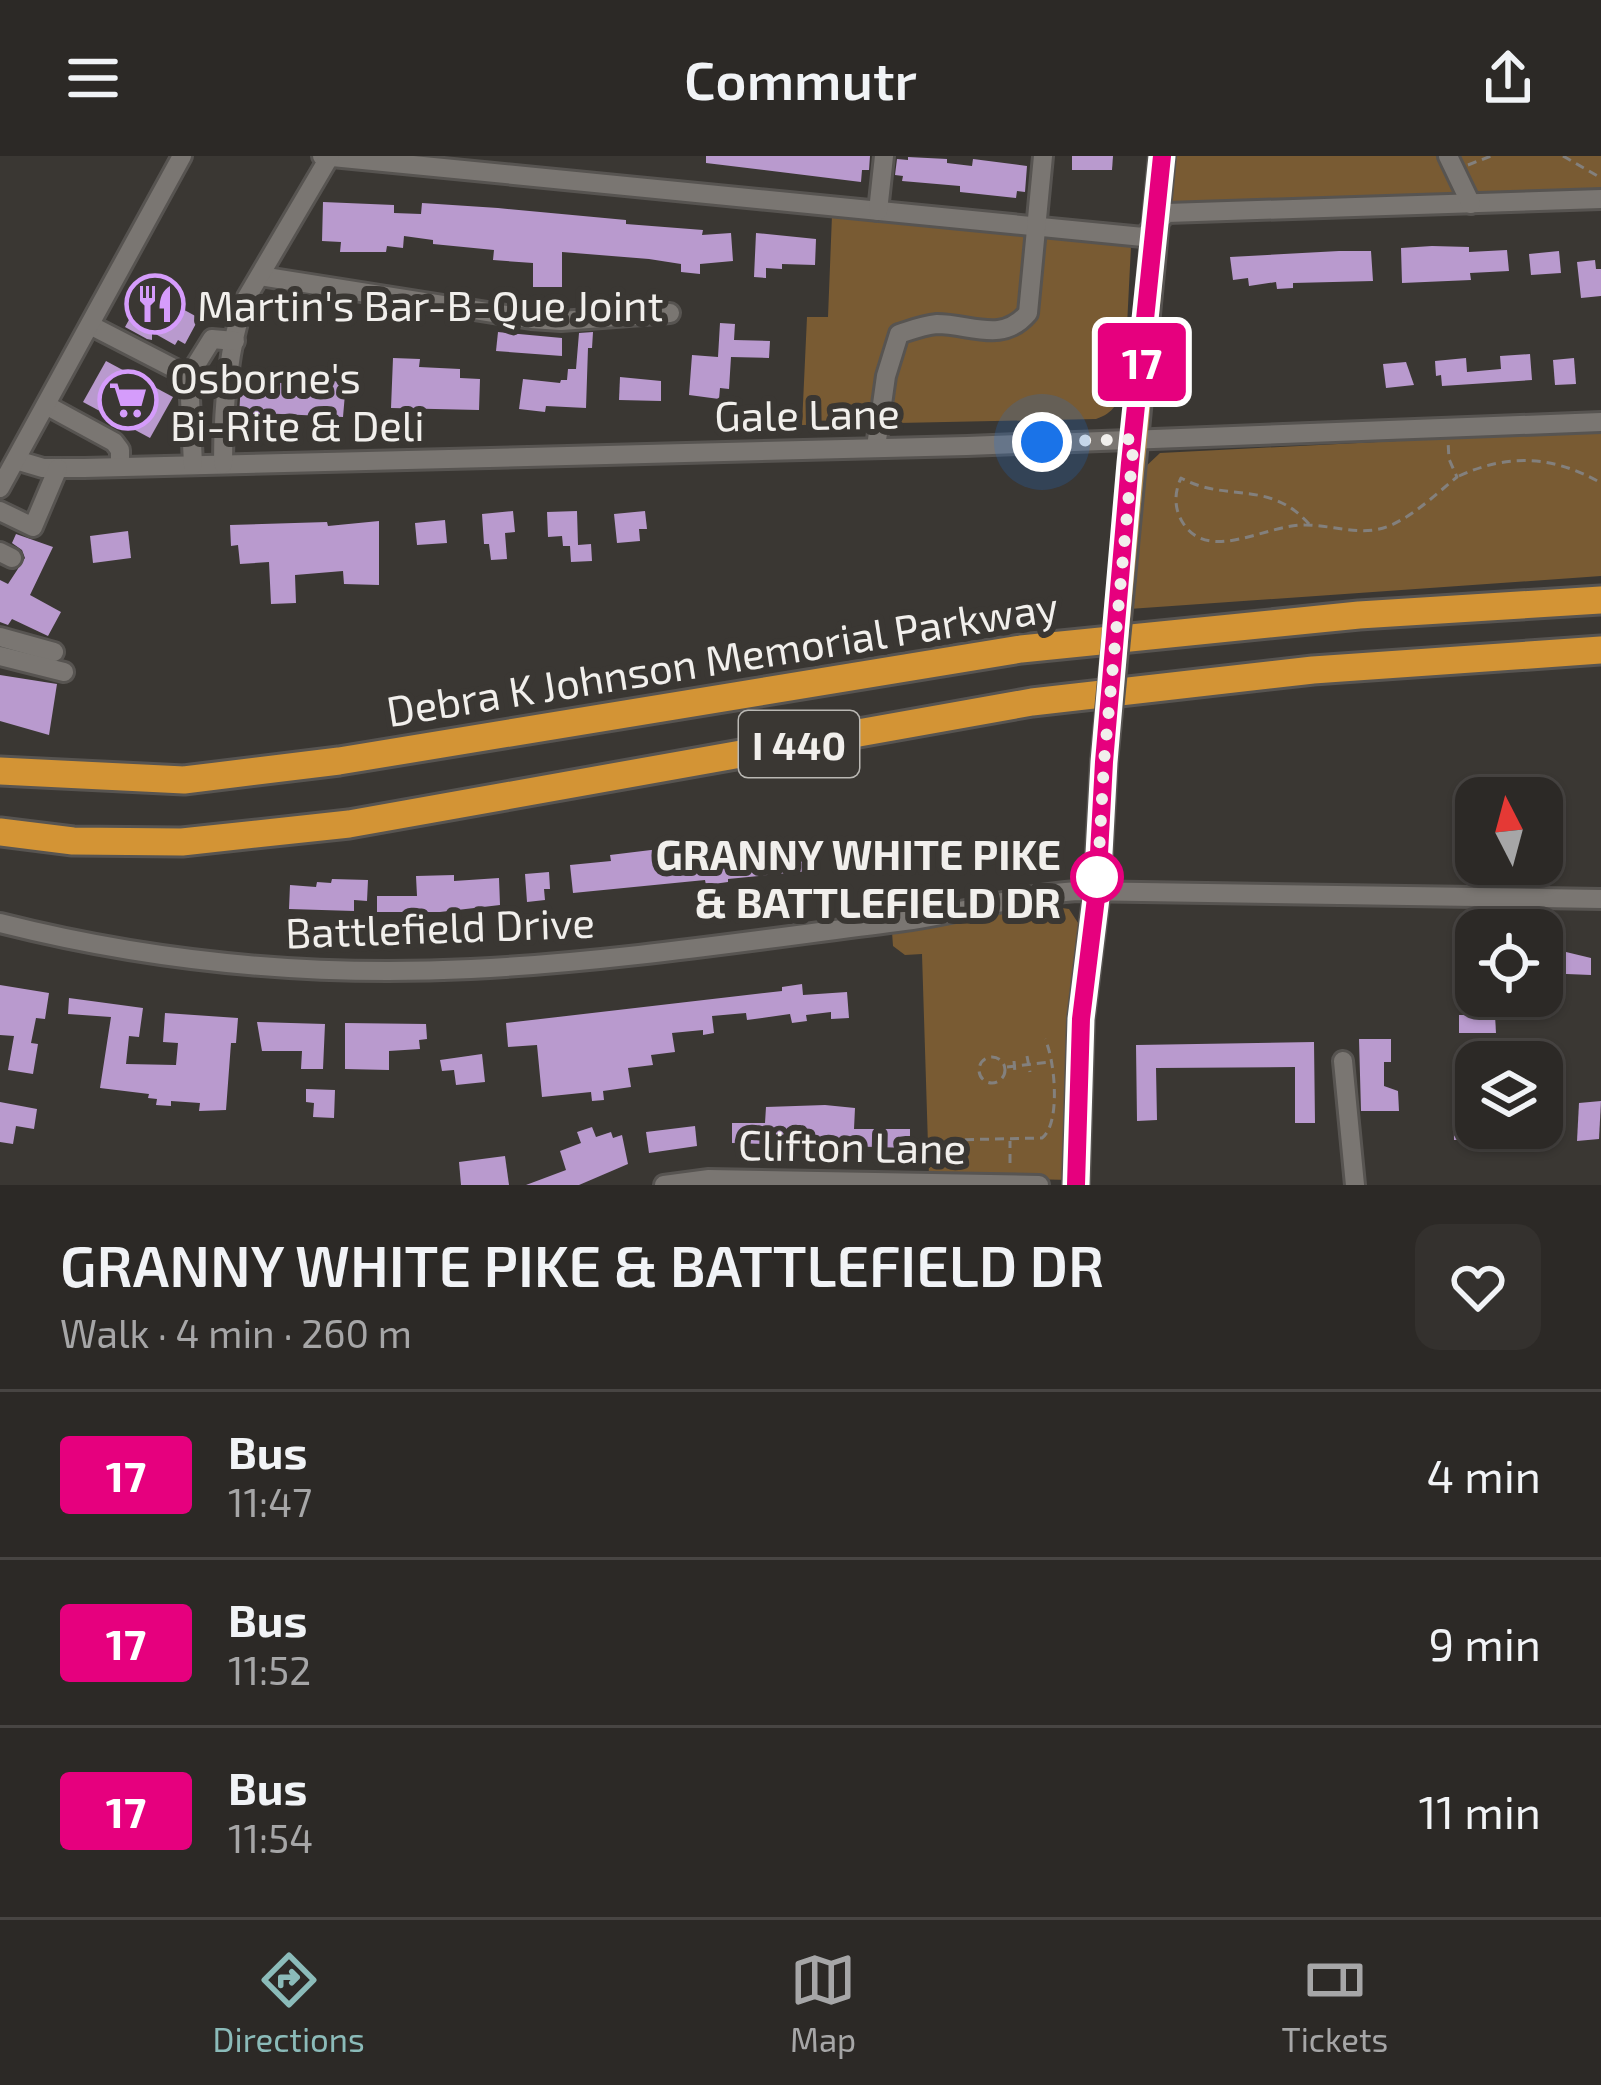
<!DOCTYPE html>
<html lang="en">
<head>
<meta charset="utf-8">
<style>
	:root { --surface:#2c2926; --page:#34312e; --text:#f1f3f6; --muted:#a6a6a7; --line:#484543; --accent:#8bbbb9 }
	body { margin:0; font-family:"Exo 2",sans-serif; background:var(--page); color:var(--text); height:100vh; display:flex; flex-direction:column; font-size:45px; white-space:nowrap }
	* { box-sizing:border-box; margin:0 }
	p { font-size:39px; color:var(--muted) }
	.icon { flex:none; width:66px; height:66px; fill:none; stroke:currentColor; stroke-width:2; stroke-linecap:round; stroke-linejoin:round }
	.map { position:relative; height:1029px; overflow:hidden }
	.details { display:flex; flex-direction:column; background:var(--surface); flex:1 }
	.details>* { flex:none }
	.badge { padding:0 24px; border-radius:9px; font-size:42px; line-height:78px }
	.needle { width:78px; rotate:354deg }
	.fabs { position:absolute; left:1455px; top:621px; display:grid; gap:24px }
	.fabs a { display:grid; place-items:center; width:108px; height:108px; border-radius:24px; background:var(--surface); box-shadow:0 3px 9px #0004,0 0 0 3px var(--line); font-size:60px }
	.you { position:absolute; width:60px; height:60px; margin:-30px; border:9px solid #fff; border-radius:50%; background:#1a73e8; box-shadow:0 0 0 18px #1a73e833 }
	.map>.badge { position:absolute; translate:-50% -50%; box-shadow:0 0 0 6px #fff }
	.round { display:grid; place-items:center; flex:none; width:126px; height:126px; border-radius:24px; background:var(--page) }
	.summary { display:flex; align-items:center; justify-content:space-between; height:204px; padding:0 60px }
	h1 { font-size:57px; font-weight:600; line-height:90px }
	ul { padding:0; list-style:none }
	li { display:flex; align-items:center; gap:36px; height:168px; padding:0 60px; border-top:3px solid var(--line) }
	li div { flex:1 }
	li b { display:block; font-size:45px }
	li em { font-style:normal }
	li .badge { min-width:132px; font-weight:700; text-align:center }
	header { display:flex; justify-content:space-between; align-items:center; height:156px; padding:0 60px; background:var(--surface); font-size:54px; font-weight:600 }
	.tab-bar { display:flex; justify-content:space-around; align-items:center; height:168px; border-top:3px solid var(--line); background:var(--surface); font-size:33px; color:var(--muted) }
	.tab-bar a { display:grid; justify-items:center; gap:6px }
	.tab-bar .selected { color:var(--accent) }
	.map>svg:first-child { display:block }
	.green { fill:#795b33 }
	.building { fill:#b99ace }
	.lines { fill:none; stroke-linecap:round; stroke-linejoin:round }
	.minor-casing { stroke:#575451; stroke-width:24 }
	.major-casing { stroke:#575451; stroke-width:30 }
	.highway-casing { stroke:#575451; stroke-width:33 }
	.path { stroke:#83807d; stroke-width:3; stroke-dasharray:9 6; stroke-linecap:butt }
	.minor { stroke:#7a7672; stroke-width:18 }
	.major { stroke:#af884d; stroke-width:24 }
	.highway { stroke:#d39435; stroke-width:27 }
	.major-bridge-casing { stroke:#575451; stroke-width:30; stroke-linecap:butt }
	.major-bridge { stroke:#af884d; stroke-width:24 }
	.line-casing { stroke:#fff; stroke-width:27 }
	.line { stroke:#e6007e; stroke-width:18 }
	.walk { stroke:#f1efec; stroke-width:12; stroke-dasharray:0 21.6 }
	.stop-dot { fill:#fff; stroke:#e6007e; stroke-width:6 }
	.labels { text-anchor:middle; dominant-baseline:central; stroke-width:12; stroke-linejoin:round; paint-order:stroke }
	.shield { fill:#3a3733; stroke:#bab8b4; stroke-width:3 }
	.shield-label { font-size:39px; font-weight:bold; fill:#f1efec }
	.poi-label { font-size:42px; fill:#f1efec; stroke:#3a3733; text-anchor:start }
	.street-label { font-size:42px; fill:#f1efec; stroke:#3a3733 }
	.stop-label { font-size:42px; font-weight:bold; fill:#f1efec; stroke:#3a3733; text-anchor:end }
</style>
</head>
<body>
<header><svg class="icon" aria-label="menu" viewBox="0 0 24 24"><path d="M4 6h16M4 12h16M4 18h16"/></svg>Commutr<svg class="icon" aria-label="share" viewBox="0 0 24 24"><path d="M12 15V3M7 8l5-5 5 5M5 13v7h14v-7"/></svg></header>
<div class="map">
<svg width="1601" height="1029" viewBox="0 0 1601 1029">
	<rect width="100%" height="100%" fill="#3a3733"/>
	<!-- green -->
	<g class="green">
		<polygon points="1171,0 1601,0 1601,36 1167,52"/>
		<path d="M 832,59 L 1131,90 L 1124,230 C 1118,247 1114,257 1096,263 L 802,269 L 807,161 L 828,161 Z"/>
		<polygon points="1601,275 1601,420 1129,453 1142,314 1160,297 1397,285 1431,280"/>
		<polygon points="1041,749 1069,753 1082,773 1070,1024 929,1021 922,798 905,799 893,790 892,776"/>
	</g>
	<!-- building -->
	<g class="building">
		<polygon points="706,0 870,0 869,14 862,14 861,26 706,7"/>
		<polygon points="1072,0 1113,0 1112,14 1072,14"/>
		<polygon points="908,1 947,3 947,7 972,10 973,3 1027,10 1025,36 1017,35 1016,42 960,36 960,30 902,25 903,20 895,19 897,3 908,4"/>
		<polygon points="323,46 394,49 394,57 421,58 422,47 498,52 626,64 626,68 703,74 702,79 731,77 733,105 700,108 700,118 681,116 681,108 649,103 562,96 562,131 533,131 533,107 493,104 494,94 433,88 433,84 404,80 403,92 387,90 386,96 340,96 341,86 322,85"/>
		<polygon points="756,77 816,83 815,109 782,108 782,113 766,112 766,122 754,121"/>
		<polygon points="1432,90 1469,91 1469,96 1507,94 1509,115 1470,117 1471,124 1402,127 1401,92"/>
		<polygon points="1339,95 1371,95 1373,125 1293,127 1293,132 1277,133 1276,126 1249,130 1248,122 1233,124 1230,101"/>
		<polygon points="1559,95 1561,117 1531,119 1529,98"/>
		<polygon points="1595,104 1596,113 1601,113 1601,140 1581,142 1577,106"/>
		<polygon points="146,133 199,162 185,188 178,184 175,189 152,176 152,184 147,183 125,171"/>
		<polygon points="720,167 735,168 734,184 770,185 769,202 731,201 729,233 720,232 719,243 689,239 692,199 718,201"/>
		<polygon points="498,176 562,182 562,200 496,195"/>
		<polygon points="593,176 592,192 588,192 586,252 546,250 545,256 519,253 523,223 560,227 561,224 567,224 568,213 576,213 579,177"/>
		<polygon points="1530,198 1532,224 1442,230 1441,219 1436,220 1435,205 1466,202 1467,216 1501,213 1500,200"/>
		<polygon points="393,202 420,203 419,211 460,213 460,222 480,223 479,254 391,252"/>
		<polygon points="1574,202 1576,228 1555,229 1553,204"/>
		<polygon points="106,205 173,241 150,282 83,246"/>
		<polygon points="1406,206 1414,229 1386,232 1383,208"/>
		<polygon points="620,221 661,225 661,245 619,244"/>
		<polygon points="283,222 346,226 343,261 260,257 260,261 239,260 241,226 282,227"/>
		<polygon points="513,355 515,376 505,377 507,403 491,404 489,388 484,388 482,358"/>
		<polygon points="577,355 578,389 591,388 592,405 571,406 570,390 563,390 562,380 548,381 547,356"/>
		<polygon points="645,355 647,373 639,373 640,385 617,387 614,358"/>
		<polygon points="445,364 447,387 417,389 415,367"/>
		<polygon points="379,365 379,429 344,428 343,415 295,419 296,447 271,448 269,406 240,408 238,389 231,390 230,369 327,366 328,370"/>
		<polygon points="128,375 131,402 93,407 90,380"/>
		<polygon points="16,378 53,391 30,439 61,456 48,480 12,463 8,469 0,466 0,424 8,428 25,402 22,394 12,387"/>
		<polygon points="0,519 57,528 49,579 0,565"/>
		<polygon points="692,689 693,695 724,691 726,707 816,697 818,714 728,723 728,726 706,729 705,724 573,737 570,709 611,705 610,699"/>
		<polygon points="549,716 550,733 544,733 545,744 527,746 525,718"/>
		<polygon points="454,719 454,725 499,722 500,749 440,756 377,756 377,740 417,740 416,720"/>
		<polygon points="332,723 368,724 367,745 354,744 354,755 289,753 290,729 316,731 317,726 331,727"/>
		<polygon points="1566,796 1591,802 1591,819 1542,817 1542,799"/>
		<polygon points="802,828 803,839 847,836 849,862 831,863 831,856 806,859 807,865 792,867 790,858 747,864 746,857 712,860 714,877 703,879 703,874 672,877 675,896 651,899 653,909 628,912 631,931 603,935 604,944 592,945 591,936 542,941 537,889 508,891 506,867 782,835 782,831"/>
		<polygon points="0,829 49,837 45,863 36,862 31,887 38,888 33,918 8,914 14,880 0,879"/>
		<polygon points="69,842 143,852 139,881 129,880 126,908 176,909 178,887 163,886 165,857 238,862 236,887 231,887 226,954 199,955 200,947 171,945 171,950 156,949 157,943 148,942 149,938 100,932 111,861 68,858"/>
		<polygon points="1459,859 1495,859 1496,877 1459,877"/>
		<polygon points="257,866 325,868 323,913 301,913 302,895 262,895"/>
		<polygon points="345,867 426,868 427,883 419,884 420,893 389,895 389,914 345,913"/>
		<polygon points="1359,883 1391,883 1391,906 1384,906 1384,930 1398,935 1399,955 1361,955"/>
		<polygon points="1314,886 1315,967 1295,967 1295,911 1156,912 1157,964 1137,965 1136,889"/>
		<polygon points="482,898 485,926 456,929 454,914 442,915 440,904"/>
		<polygon points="1453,926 1476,926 1476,972 1534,972 1534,991 1501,987 1501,983 1454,984"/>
		<polygon points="306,933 335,934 334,962 313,961 314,947 306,946"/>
		<polygon points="1601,945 1599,983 1577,985 1579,947"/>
		<polygon points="0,946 37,953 34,973 16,970 13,988 0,986"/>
		<polygon points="825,949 855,952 854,973 910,973 910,992 732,987 732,967 765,967 766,951"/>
		<polygon points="695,970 697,990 649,997 646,976"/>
		<polygon points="592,971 596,981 611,976 613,982 622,979 628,1008 579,1029 526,1029 566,1014 560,995 581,987 577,976"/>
		<polygon points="505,1000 509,1029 461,1029 459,1006"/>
	</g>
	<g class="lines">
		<defs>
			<g id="minor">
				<polyline points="322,0 1143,81 1167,57 1601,43"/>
				<polyline points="1448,0 1471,48"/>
				<polyline points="878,55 884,0"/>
				<polyline points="260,120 531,163 561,165 670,157"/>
				<polyline points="90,169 189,220"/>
				<polyline points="46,249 114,286 120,294 120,311"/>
				<path d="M 876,291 L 886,220 L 899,178 C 911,174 924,169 937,168 C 971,168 1002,188 1028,157 L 1043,0"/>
				<polyline points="16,304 43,312 84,312 967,290 1601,266"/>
				<path d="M 223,308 C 223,256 227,196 244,146 L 330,0"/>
				<polyline points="193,309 189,220 212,183 235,185"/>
				<polyline points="0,332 182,0"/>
				<polyline points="0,355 33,371 58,312"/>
				<polyline points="0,396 12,402"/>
				<polyline points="0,481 54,496"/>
				<polyline points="0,500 64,516"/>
				<path d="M 0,767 C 154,806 312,821 471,813 C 613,806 755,784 897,766 C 958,759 1015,739 1077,735 L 1601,743"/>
				<polyline points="1343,905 1355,1029"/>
				<polyline points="664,1029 709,1023 1039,1029"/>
			</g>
			<g id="major">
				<polyline points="1122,422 1162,0"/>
				<polyline points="1076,1029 1081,863 1097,734 1104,606"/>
			</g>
			<g id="highway">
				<polyline points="0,615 184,624 339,605 1021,493 1359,459 1601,444"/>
				<polyline points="0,676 73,685 182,686 349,668 1032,546 1313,514 1601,494"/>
			</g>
		</defs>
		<!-- minor casing -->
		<use href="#minor" class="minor-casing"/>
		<!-- major casing -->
		<use href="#major" class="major-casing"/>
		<!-- highway casing -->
		<use href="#highway" class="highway-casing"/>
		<!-- path -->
		<g class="path">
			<polyline points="1563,0 1601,22"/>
			<polyline points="1468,9 1491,0"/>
			<path d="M 1459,320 C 1509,297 1554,300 1601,327"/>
			<path d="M 1309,368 C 1269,323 1227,347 1181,322 C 1174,337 1174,353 1183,367 C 1209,408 1267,368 1305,369 C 1333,369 1362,381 1389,370 C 1415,359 1436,338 1457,321 L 1449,303 L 1448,285"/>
			<polyline points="1027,900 1030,916"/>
			<circle cx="992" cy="914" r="13"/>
			<polyline points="1014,905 1015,917"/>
			<polyline points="1007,911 1051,906"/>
			<path d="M 950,984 L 1042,982 C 1061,968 1055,904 1045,883"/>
			<polyline points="1010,1007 1010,985"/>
		</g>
		<!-- minor -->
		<use href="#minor" class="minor"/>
		<!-- major -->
		<use href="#major" class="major"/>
		<!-- highway -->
		<use href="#highway" class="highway"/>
		<defs>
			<polyline id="major-bridge" points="1104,606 1122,422"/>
		</defs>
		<!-- major-bridge casing -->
		<use href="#major-bridge" class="major-bridge-casing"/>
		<!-- major-bridge -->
		<use href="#major-bridge" class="major-bridge"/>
	</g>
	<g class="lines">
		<defs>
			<polyline id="line" points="1076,1029 1081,863 1097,734 1104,606 1130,307 1162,0"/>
		</defs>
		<!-- line casing -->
		<use href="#line" class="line-casing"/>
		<!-- line -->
		<use href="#line" class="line"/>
		<!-- walk -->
		<polyline class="walk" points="1042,286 1134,283 1104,606 1097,734 1097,721"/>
	</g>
	<!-- icons -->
	<defs>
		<symbol id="restaurant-ring" viewBox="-11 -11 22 22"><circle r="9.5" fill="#3a3733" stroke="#d59cfb" stroke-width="1.5"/><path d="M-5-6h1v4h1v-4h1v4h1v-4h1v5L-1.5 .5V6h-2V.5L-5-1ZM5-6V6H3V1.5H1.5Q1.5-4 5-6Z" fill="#d59cfb"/></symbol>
		<symbol id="supermarket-ring" viewBox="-11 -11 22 22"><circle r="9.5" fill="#3a3733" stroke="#d59cfb" stroke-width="1.5"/><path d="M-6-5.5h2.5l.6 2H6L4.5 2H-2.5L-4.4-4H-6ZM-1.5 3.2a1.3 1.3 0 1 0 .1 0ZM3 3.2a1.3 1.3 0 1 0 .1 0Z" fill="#d59cfb"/></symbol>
	</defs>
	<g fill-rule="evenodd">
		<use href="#restaurant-ring" x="122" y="115" width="66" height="66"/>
		<use href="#supermarket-ring" x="95" y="211" width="66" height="66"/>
	</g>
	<!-- markers -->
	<circle class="stop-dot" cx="1097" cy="721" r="24"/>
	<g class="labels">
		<!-- shield labels -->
		<rect class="shield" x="739" y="555" width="120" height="66" rx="9"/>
		<g class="shield-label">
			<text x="799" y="588">I 440</text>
		</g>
		<!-- poi labels -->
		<g class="poi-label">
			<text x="197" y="148">Martin's Bar-B-Que Joint</text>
			<text x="170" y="220">Osborne's<tspan x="170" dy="48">Bi-Rite &amp; Deli</tspan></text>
		</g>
		<!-- street labels -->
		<g class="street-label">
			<text transform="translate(807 257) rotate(-1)">Gale Lane</text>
			<text transform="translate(722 501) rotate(-9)">Debra K Johnson Memorial Parkway</text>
			<text transform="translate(440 770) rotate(-2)">Battlefield Drive</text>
			<text transform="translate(852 989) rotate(1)">Clifton Lane</text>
		</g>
		<!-- stop labels -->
		<g class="stop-label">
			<text x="1061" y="697">GRANNY WHITE PIKE<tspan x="1061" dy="48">&amp; BATTLEFIELD DR</tspan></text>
		</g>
	</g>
</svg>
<div class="fabs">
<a><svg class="needle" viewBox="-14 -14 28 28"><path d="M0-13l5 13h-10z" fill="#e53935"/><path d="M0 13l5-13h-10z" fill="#a6a6a7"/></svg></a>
<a><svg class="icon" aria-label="locate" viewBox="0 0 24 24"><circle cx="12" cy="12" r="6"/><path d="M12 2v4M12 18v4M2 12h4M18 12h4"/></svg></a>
<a><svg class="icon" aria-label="layers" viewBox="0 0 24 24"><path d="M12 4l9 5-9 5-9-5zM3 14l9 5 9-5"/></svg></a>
</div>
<div class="you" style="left:1042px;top:286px"></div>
<b class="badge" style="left:1142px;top:206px;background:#e6007e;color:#fff">17</b>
</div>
<section class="details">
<div class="summary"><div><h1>GRANNY WHITE PIKE &amp; BATTLEFIELD DR</h1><p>Walk · 4 min · 260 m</p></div><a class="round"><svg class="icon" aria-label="heart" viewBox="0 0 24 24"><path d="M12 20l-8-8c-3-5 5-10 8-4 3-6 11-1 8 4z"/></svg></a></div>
<ul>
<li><span class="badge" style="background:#e6007e;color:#fff">17</span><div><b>Bus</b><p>11:47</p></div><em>4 min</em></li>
<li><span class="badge" style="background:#e6007e;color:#fff">17</span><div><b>Bus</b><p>11:52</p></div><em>9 min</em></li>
<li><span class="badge" style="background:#e6007e;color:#fff">17</span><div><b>Bus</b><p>11:54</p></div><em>11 min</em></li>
</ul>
</section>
<nav class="tab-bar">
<a class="selected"><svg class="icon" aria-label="directions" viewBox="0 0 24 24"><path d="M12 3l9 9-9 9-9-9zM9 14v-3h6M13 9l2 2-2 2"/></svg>Directions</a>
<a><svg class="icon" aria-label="map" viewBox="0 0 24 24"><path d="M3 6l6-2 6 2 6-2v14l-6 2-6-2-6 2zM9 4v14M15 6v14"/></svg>Map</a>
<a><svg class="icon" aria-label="tickets" viewBox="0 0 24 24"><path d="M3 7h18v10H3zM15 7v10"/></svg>Tickets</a>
</nav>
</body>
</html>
